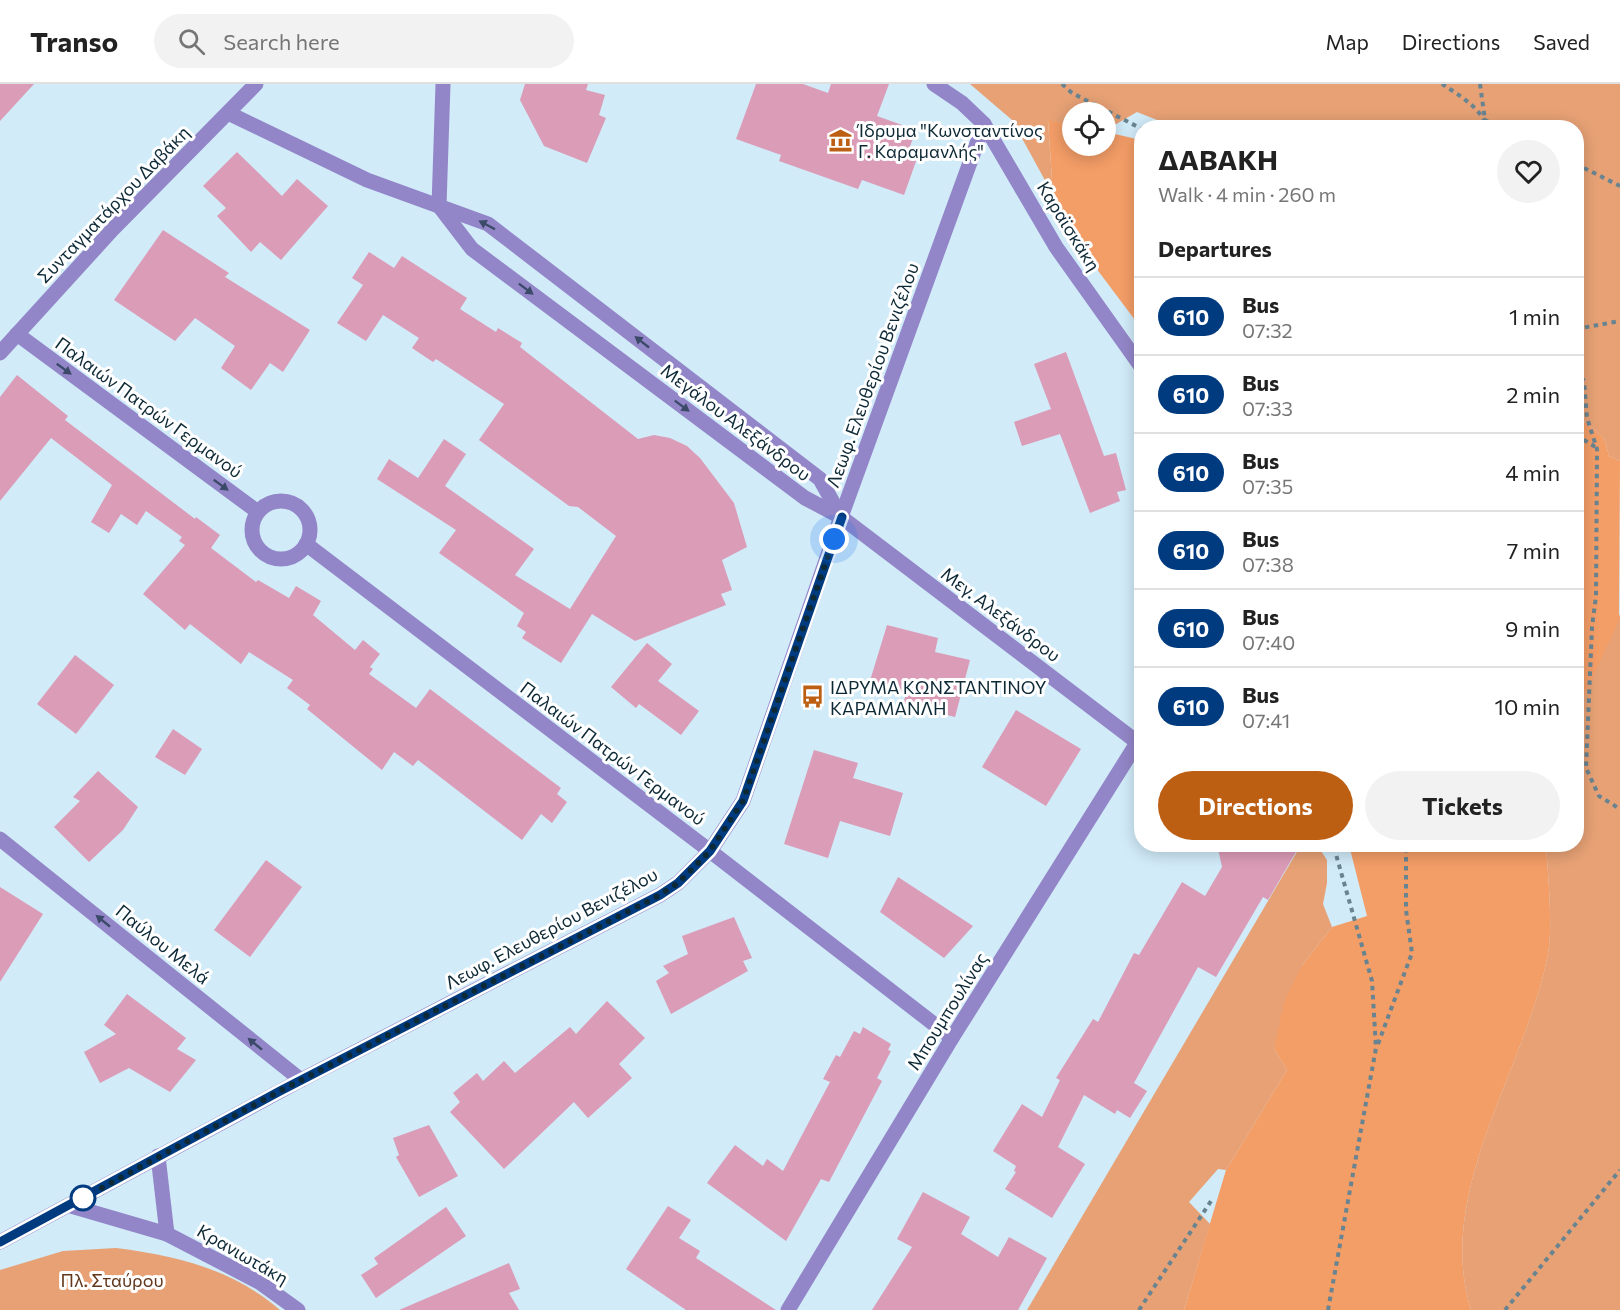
<!DOCTYPE html>
<html lang="en">
<head>
<meta charset="utf-8">
<style>
	:root { --surface:#fff; --page:#f2f2f2; --text:#222; --muted:#767676; --line:#e0e0e0; --accent:#bd5f13 }
	body { margin:0; font-family:Commissioner,sans-serif; background:var(--page); color:var(--text); height:100vh; display:flex; flex-direction:column; font-size:22px; white-space:nowrap }
	* { box-sizing:border-box; margin:0 }
	p { font-size:20px; color:var(--muted) }
	.icon { flex:none; width:33px; height:33px; fill:none; stroke:currentColor; stroke-width:2; stroke-linecap:round; stroke-linejoin:round }
	.map { position:relative; flex:1; overflow:hidden }
	.panel { position:absolute; left:1134px; top:36px; width:450px; height:732px; display:flex; flex-direction:column; background:var(--surface); border-radius:24px; box-shadow:0 3px 15px #0003 }
	.panel>* { flex:none }
	.badge { padding:0 12px; border-radius:20px; font-size:21px; line-height:39px }
	.fabs { position:absolute; left:1062px; top:18px; display:grid; gap:12px }
	.fabs a { display:grid; place-items:center; width:54px; height:54px; border-radius:50%; background:var(--surface); box-shadow:0 3px 15px #0003; font-size:30px }
	.you { position:absolute; width:30px; height:30px; margin:-15px; border:4px solid #fff; border-radius:50%; background:#1a73e8; box-shadow:0 0 0 9px #1a73e833 }
	.map>.badge { position:absolute; translate:-50% -50%; box-shadow:0 0 0 3px #fff }
	h2 { padding:0 24px; font-size:22px; line-height:54px }
	.round { display:grid; place-items:center; flex:none; width:63px; height:63px; border-radius:32px; background:var(--page) }
	.headline { display:flex; align-items:center; justify-content:space-between; height:102px; padding:0 24px }
	h1 { font-size:28px; font-weight:700; line-height:45px }
	.button { display:flex; gap:12px; margin-top:auto; padding:12px 24px }
	.button a { flex:1; height:69px; border-radius:36px; background:var(--accent); color:#fff; font-size:24px; font-weight:700; line-height:69px; text-align:center }
	.button a+a { background:var(--page); color:var(--text) }
	ul { padding:0; list-style:none }
	li { display:flex; align-items:center; gap:18px; height:78px; padding:0 24px; border-top:2px solid var(--line) }
	li div { flex:1 }
	li b { display:block; font-size:22px }
	li em { font-style:normal }
	li .badge { min-width:66px; font-weight:700; text-align:center }
	header { display:flex; align-items:center; gap:36px; box-sizing:border-box; height:84px; padding:0 30px; background:var(--surface); border-bottom:2px solid var(--line) }
	header strong { font-size:28px }
	nav { display:flex; gap:33px; margin-inline-start:auto; font-size:21px }
	.search { width:420px; height:54px; background:var(--page); display:flex; align-items:center; gap:15px; box-sizing:border-box; padding:0 21px; border-radius:33px; color:var(--muted); font-size:22px }
	.map>svg:first-child { display:block }
	.green { fill:#e7a175 }
	.forest { fill:#f39d67 }
	.building { fill:#db9cb7 }
	.lines { fill:none; stroke-linecap:round; stroke-linejoin:round }
	.path { stroke:#698491; stroke-width:4; stroke-dasharray:4.5 4.5; stroke-linecap:butt }
	.minor { stroke:#9386c8; stroke-width:15 }
	.oneway { fill:#3c4a69 }
	.line-casing { stroke:#fff; stroke-width:14 }
	.line { stroke:#003b80; stroke-width:9 }
	.walk { stroke:#0d2936; stroke-width:6; stroke-dasharray:0 10.8 }
	.stop-dot { fill:#fff; stroke:#003b80; stroke-width:3 }
	.labels { text-anchor:middle; dominant-baseline:central; stroke-width:6; stroke-linejoin:round; paint-order:stroke }
	.poi-label { font-size:18px; fill:#0d2936; stroke:#fff; text-anchor:start }
	.street-label { font-size:18px; fill:#0d2936; stroke:#fff }
	.park-label { font-size:18px; fill:#61361a; stroke:#fff }
</style>
</head>
<body>
<header>
<strong>Transo</strong>
<div class="search"><svg class="icon" aria-label="search" viewBox="0 0 24 24"><circle cx="10" cy="10" r="6"/><path d="M15 15l6 6"/></svg>Search here</div>
<nav><a>Map</a><a>Directions</a><a>Saved</a></nav>
</header>
<div class="map">
<svg width="1620" height="1226" viewBox="0 0 1620 1226">
	<rect width="100%" height="100%" fill="#d1ebf9"/>
	<!-- green -->
	<g class="green">
		<polygon points="970,0 1620,0 1620,377 1609,372 1604,354 1577,331 1576,44 1177,44 1137,28 1106,46 1106,28 1072,28 1072,41 1048,37 1053,111 1012,36"/>
		<path d="M 1620,530 L 1620,1226 L 1471,1226 C 1434,1107 1526,986 1548,870 C 1553,843 1548,789 1546,761 L 1576,760 L 1577,628 Z"/>
		<polygon points="1301,761 1317,761 1327,776 1327,799 1323,820 1332,843 1303,880 1274,965 1287,986 1226,1086 1218,1085 1189,1118 1210,1140 1184,1226 1027,1226"/>
		<path d="M 116,1164 C 178,1172 232,1185 280,1226 L 0,1226 L 0,1186 L 63,1167 Z"/>
	</g>
	<!-- forest -->
	<g class="forest">
		<polygon points="1048,36 1072,41 1072,62 1106,62 1106,48 1141,56 1141,244 1099,188 1053,111"/>
		<polygon points="1577,331 1604,354 1609,372 1620,377 1619,536 1577,628"/>
		<path d="M 1349,761 L 1546,761 C 1548,789 1553,843 1548,870 C 1526,986 1434,1107 1471,1226 L 1184,1226 L 1226,1086 L 1287,986 L 1274,965 L 1284,918 L 1303,880 L 1332,843 L 1367,832 Z"/>
	</g>
	<!-- building -->
	<g class="building">
		<polygon points="0,0 34,0 0,37"/>
		<polygon points="525,0 588,0 586,6 605,11 599,31 606,34 587,79 544,62 520,16"/>
		<polygon points="756,0 803,0 828,9 831,0 889,0 877,32 916,46 909,65 919,69 904,111 862,96 858,105 779,77 781,71 736,55"/>
		<polygon points="237,68 282,112 297,95 328,122 281,176 260,158 251,168 217,132 226,124 203,102"/>
		<polygon points="163,146 229,189 225,193 310,246 283,288 270,279 251,306 221,284 235,262 195,234 175,257 114,216"/>
		<polygon points="369,168 394,184 402,172 467,214 460,225 496,248 498,244 522,259 520,263 638,355 654,351 670,354 687,362 700,374 734,419 747,463 722,476 732,506 721,510 726,521 635,557 592,530 561,579 522,554 526,548 517,542 524,529 439,469 456,446 377,395 389,375 418,394 444,355 466,370 445,402 534,465 515,491 570,525 616,452 578,423 569,422 479,356 504,320 436,275 433,278 412,264 419,254 383,231 366,257 337,239 363,201 352,194"/>
		<polygon points="1066,268 1104,372 1116,369 1126,406 1117,408 1120,417 1090,429 1060,350 1022,362 1014,338 1051,325 1034,280"/>
		<polygon points="17,291 68,332 65,336 195,435 196,433 220,451 211,464 256,498 258,496 289,514 296,502 321,517 313,531 355,566 363,556 380,570 370,583 373,585 369,590 416,624 430,605 561,704 557,710 567,718 552,739 541,730 522,756 418,676 413,682 394,668 382,686 307,625 310,621 287,604 293,596 249,568 241,580 190,540 185,546 143,510 185,461 179,457 182,453 146,427 137,441 121,430 109,449 91,438 112,401 51,354 0,417 0,313"/>
		<polygon points="887,541 938,554 935,568 970,576 955,633 903,620 906,610 869,600"/>
		<polygon points="647,559 672,580 658,597 699,627 681,651 639,620 636,624 611,603"/>
		<polygon points="75,571 114,601 76,650 37,620"/>
		<polygon points="1016,626 1081,665 1046,722 982,683"/>
		<polygon points="173,645 202,665 185,691 155,673"/>
		<polygon points="814,666 858,679 853,694 903,709 890,752 840,737 828,774 784,760"/>
		<polygon points="98,687 138,723 123,746 89,778 54,743 80,717 73,713"/>
		<polygon points="1217,760 1283,760 1296,768 1268,816 1263,813 1216,893 1198,883 1134,999 1147,1007 1130,1034 1117,1026 1115,1030 1084,1011 1058,1063 1085,1080 1052,1134 1005,1105 1016,1088 1014,1087 1016,1082 993,1067 1022,1020 1042,1033 1060,996 1056,994 1093,935 1098,938 1134,869 1139,871 1182,798 1205,812 1222,783"/>
		<polygon points="266,776 302,803 250,873 214,846"/>
		<polygon points="898,793 973,842 944,874 880,828"/>
		<polygon points="0,803 43,830 0,898"/>
		<polygon points="734,833 752,874 743,877 748,887 671,930 656,897 669,889 663,882 688,870 682,852"/>
		<polygon points="127,910 186,954 177,965 196,976 170,1008 129,984 100,999 84,968 116,950 104,941"/>
		<polygon points="607,917 645,954 619,980 632,994 588,1034 574,1018 504,1085 450,1028 460,1018 453,1009 477,989 483,997 504,977 515,989 570,943 576,950"/>
		<polygon points="863,943 891,960 888,966 891,967 877,994 882,997 829,1098 821,1095 786,1157 707,1099 735,1061 763,1082 767,1075 783,1087 830,998 823,995 836,971 840,973 854,947 860,950"/>
		<polygon points="429,1041 458,1092 419,1113 396,1073 399,1071 393,1054"/>
		<polygon points="923,1108 970,1133 961,1150 998,1173 1009,1153 1047,1174 1018,1226 872,1226 912,1163 897,1155"/>
		<polygon points="668,1122 691,1136 679,1154 700,1167 696,1174 776,1226 686,1226 626,1185"/>
		<polygon points="446,1123 466,1152 376,1214 361,1191 378,1180 374,1174"/>
		<polygon points="509,1179 520,1205 509,1209 519,1226 399,1226"/>
	</g>
	<g class="lines">
		<!-- path -->
		<g class="path">
			<polyline points="1062,0 1072,9 1142,45"/>
			<path d="M 1442,0 C 1459,11 1481,24 1488,44"/>
			<polyline points="1480,0 1485,36 1500,44"/>
			<polyline points="1576,80 1620,102"/>
			<polyline points="1576,245 1620,237"/>
			<polyline points="1576,286 1584,297 1587,334 1597,365 1596,512 1592,543 1586,684 1599,712 1620,725"/>
			<polyline points="1576,351 1597,364"/>
			<polyline points="1378,960 1412,869 1406,826 1406,760"/>
			<polyline points="1139,1226 1213,1114"/>
			<polyline points="1328,1226 1376,964 1372,897 1333,760"/>
			<polyline points="1505,1226 1620,1086"/>
		</g>
		<!-- minor -->
		<g class="minor">
			<polyline points="443,0 439,122 472,165 805,414 841,433 1137,658"/>
			<polyline points="934,0 962,19 984,40 1056,163 1142,284"/>
			<polyline points="228,29 367,96 488,140 820,395 841,433"/>
			<polyline points="17,250 258,428"/>
			<polyline points="0,269 112,146 256,0"/>
			<circle cx="281" cy="446" r="29"/>
			<polyline points="306,460 710,767 952,954"/>
			<polyline points="0,755 301,996"/>
			<polyline points="158,1072 167,1150"/>
			<polyline points="71,1122 167,1150 259,1198 298,1226"/>
			<polyline points="0,1158 301,996 660,811 678,799 710,767 743,717 841,433 984,40"/>
			<polyline points="788,1226 952,954 1142,651"/>
		</g>
	</g>
	<!-- one-way arrows -->
	<defs><path id="oneway-solid" d="M-6-.8H1V-3.2L6.5 0L1 3.2V.8H-6Z" transform="scale(1.5)"/></defs>
	<g class="oneway">
		<use href="#oneway-solid" transform="translate(487 141) rotate(-152)"/>
		<use href="#oneway-solid" transform="translate(526 205) rotate(37)"/>
		<use href="#oneway-solid" transform="translate(642 258) rotate(-142)"/>
		<use href="#oneway-solid" transform="translate(64 285) rotate(36)"/>
		<use href="#oneway-solid" transform="translate(682 322) rotate(37)"/>
		<use href="#oneway-solid" transform="translate(221 401) rotate(36)"/>
		<use href="#oneway-solid" transform="translate(103 837) rotate(-141)"/>
		<use href="#oneway-solid" transform="translate(255 960) rotate(-141)"/>
	</g>
	<g class="lines">
		<defs>
			<polyline id="line" points="0,1158 280,1007 660,811 678,799 710,767 743,717 842,433"/>
		</defs>
		<!-- line casing -->
		<use href="#line" class="line-casing"/>
		<!-- line -->
		<use href="#line" class="line"/>
		<!-- walk -->
		<polyline class="walk" points="83,1114 280,1007 660,811 678,799 710,767 743,717 834,455"/>
	</g>
	<!-- icons -->
	<defs>
		<symbol id="museum-bare" viewBox="-9 -9 18 18"><path d="M0-6L6-3V-2H-6V-3ZM-5-1h2V3h-2ZM-1-1h2V3h-2ZM3-1h2V3H3ZM-6 4H6V6H-6Z" fill="#bd5f13" stroke="#fff" stroke-width="2.5" paint-order="stroke"/></symbol>
		<symbol id="bus-bare" viewBox="-9 -9 18 18"><path d="M-5-6H5V4H4V6H2V4H-2V6H-4V4H-5ZM-3.5-4V0h7V-4ZM-3.5 1.2v1.5H-2V1.2ZM2 1.2v1.5H3.5V1.2Z" fill="#bd5f13" stroke="#fff" stroke-width="2.5" paint-order="stroke"/></symbol>
	</defs>
	<g fill-rule="evenodd">
		<use href="#museum-bare" x="824" y="40" width="33" height="33"/>
		<use href="#bus-bare" x="796" y="596" width="33" height="33"/>
	</g>
	<!-- markers -->
	<circle class="stop-dot" cx="83" cy="1114" r="12"/>
	<g class="labels">
		<!-- poi labels -->
		<g class="poi-label">
			<text x="858" y="46">Ίδρυμα "Κωνσταντίνος<tspan x="858" dy="21">Γ. Καραμανλής"</tspan></text>
			<text x="830" y="603">ΙΔΡΥΜΑ ΚΩΝΣΤΑΝΤΙΝΟΥ<tspan x="830" dy="21">ΚΑΡΑΜΑΝΛΗ</tspan></text>
		</g>
		<!-- street labels -->
		<g class="street-label">
			<text transform="translate(113 120) rotate(-46)">Συνταγματάρχου Δαβάκη</text>
			<text transform="translate(1069 142) rotate(58)">Καραϊσκάκη</text>
			<text transform="translate(872 291) rotate(-70)">Λεωφ. Ελευθερίου Βενιζέλου</text>
			<text transform="translate(149 323) rotate(36)">Παλαιών Πατρών Γερμανού</text>
			<text transform="translate(736 338) rotate(37)">Μεγάλου Αλεξάνδρου</text>
			<text transform="translate(1001 530) rotate(37)">Μεγ. Αλεξάνδρου</text>
			<text transform="translate(613 669) rotate(37)">Παλαιών Πατρών Γερμανού</text>
			<text transform="translate(551 844) rotate(-28)">Λεωφ. Ελευθερίου Βενιζέλου</text>
			<text transform="translate(163 860) rotate(39)">Παύλου Μελά</text>
			<text transform="translate(947 927) rotate(-58)">Μπουμπουλίνας</text>
			<text transform="translate(243 1170) rotate(30)">Κρανιωτάκη</text>
		</g>
		<!-- park labels -->
		<g class="park-label">
			<text x="112" y="1196">Πλ. Σταύρου</text>
		</g>
	</g>
</svg>
<div class="fabs">
<a><svg class="icon" aria-label="locate" viewBox="0 0 24 24"><circle cx="12" cy="12" r="6"/><path d="M12 2v4M12 18v4M2 12h4M18 12h4"/></svg></a>
</div>
<div class="you" style="left:834px;top:455px"></div>
<section class="panel">
<div class="headline"><div><h1>ΔΑΒΑΚΗ</h1><p>Walk · 4 min · 260 m</p></div><a class="round"><svg class="icon" aria-label="heart" viewBox="0 0 24 24"><path d="M12 20l-8-8c-3-5 5-10 8-4 3-6 11-1 8 4z"/></svg></a></div>
<h2>Departures</h2>
<ul>
<li><span class="badge" style="background:#003b80;color:#fff">610</span><div><b>Bus</b><p>07:32</p></div><em>1 min</em></li>
<li><span class="badge" style="background:#003b80;color:#fff">610</span><div><b>Bus</b><p>07:33</p></div><em>2 min</em></li>
<li><span class="badge" style="background:#003b80;color:#fff">610</span><div><b>Bus</b><p>07:35</p></div><em>4 min</em></li>
<li><span class="badge" style="background:#003b80;color:#fff">610</span><div><b>Bus</b><p>07:38</p></div><em>7 min</em></li>
<li><span class="badge" style="background:#003b80;color:#fff">610</span><div><b>Bus</b><p>07:40</p></div><em>9 min</em></li>
<li><span class="badge" style="background:#003b80;color:#fff">610</span><div><b>Bus</b><p>07:41</p></div><em>10 min</em></li>
</ul>
<div class="button"><a>Directions</a><a>Tickets</a></div>
</section>
</div>
</body>
</html>
